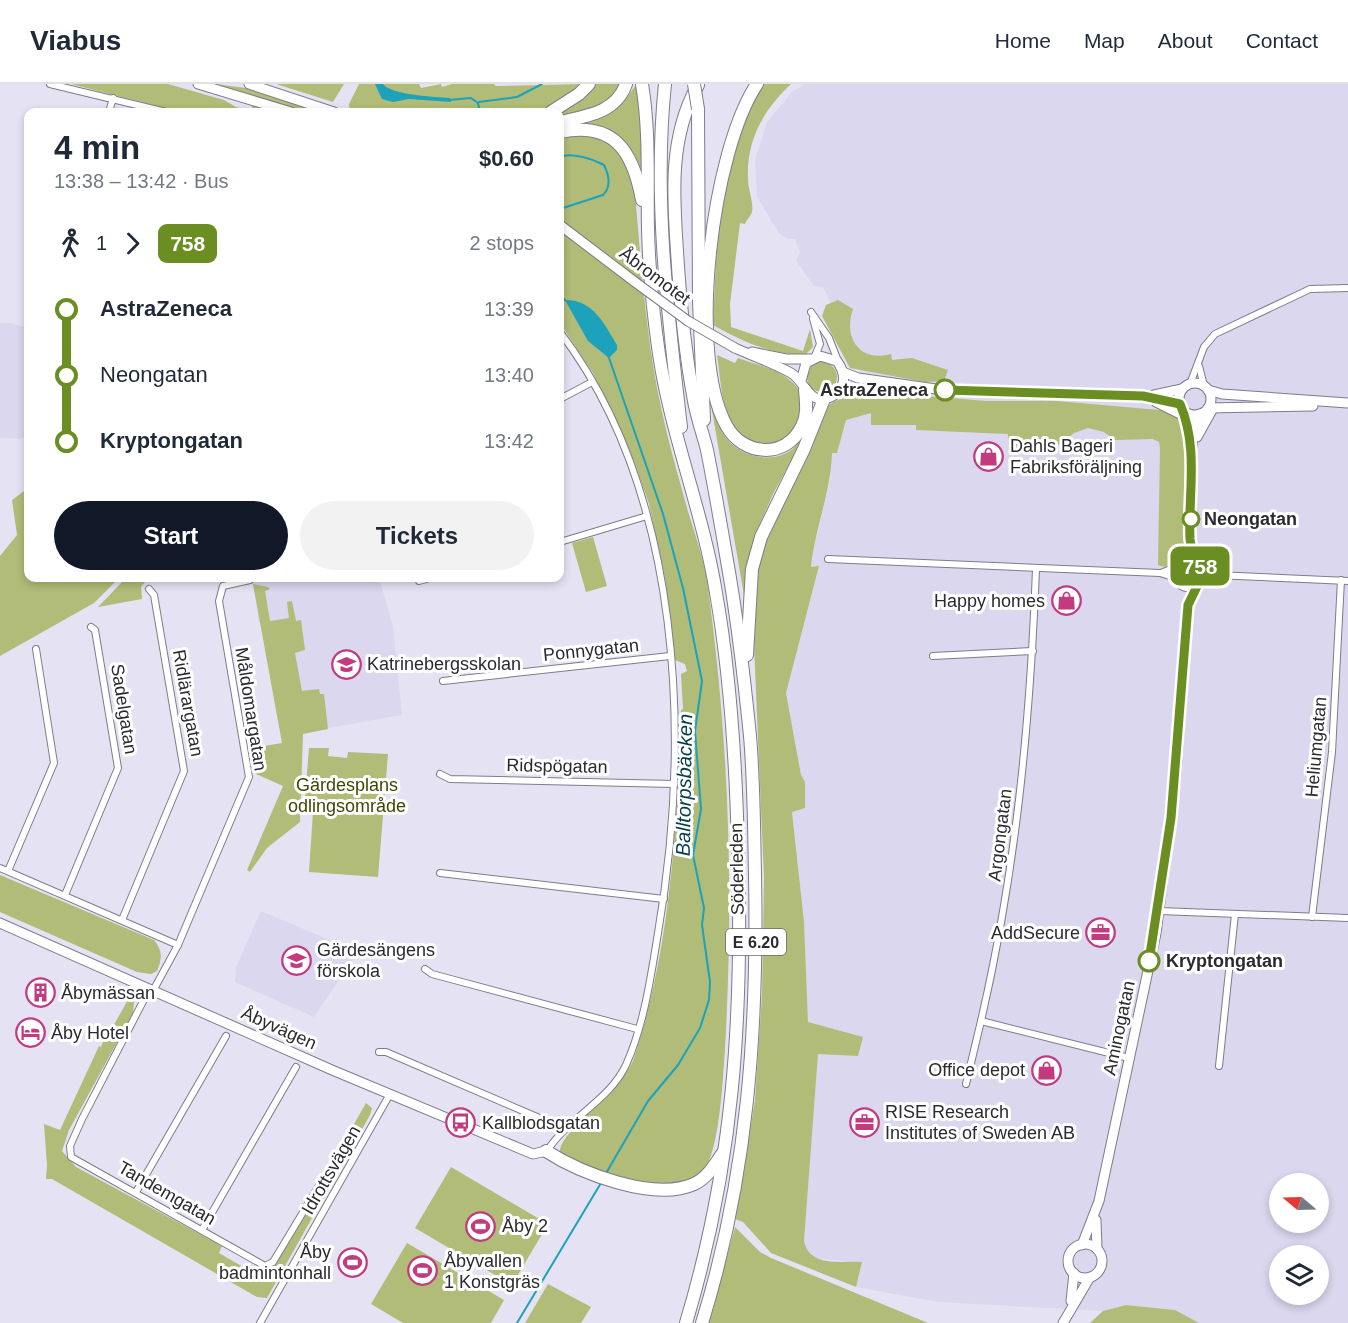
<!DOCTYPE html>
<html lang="en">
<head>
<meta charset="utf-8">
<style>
	:root { --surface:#fff; --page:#f2f2f3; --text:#1f2937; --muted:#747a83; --line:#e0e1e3; --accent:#111827 }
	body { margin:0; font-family:Helvetica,sans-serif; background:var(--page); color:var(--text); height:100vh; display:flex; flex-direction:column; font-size:22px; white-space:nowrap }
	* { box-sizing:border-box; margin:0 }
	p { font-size:20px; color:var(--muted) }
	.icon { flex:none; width:33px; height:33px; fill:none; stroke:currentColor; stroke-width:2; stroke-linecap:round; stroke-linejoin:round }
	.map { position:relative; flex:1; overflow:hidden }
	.side { position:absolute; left:24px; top:24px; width:540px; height:474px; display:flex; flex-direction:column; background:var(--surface); border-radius:12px; box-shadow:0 3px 9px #0003 }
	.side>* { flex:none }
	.badge { padding:0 12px; border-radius:9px; font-size:21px; line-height:39px }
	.needle { width:39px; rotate:289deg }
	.buttons { position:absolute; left:1269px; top:1089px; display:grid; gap:12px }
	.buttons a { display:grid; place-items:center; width:60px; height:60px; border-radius:50%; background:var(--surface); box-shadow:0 3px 9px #0003; font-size:30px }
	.map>.badge { position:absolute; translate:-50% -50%; box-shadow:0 0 0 3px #fff }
	.legs { display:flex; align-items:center; gap:9px; height:66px; padding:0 30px; font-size:20px }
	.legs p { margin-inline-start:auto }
	.head { display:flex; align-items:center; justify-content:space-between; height:102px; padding:0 30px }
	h1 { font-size:33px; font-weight:700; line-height:45px }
	.button { display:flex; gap:12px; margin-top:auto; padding:12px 30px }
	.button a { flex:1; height:69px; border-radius:36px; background:var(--accent); color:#fff; font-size:24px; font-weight:700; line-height:69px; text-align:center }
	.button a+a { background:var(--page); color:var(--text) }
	ul { padding:0 30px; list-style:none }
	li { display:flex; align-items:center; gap:21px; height:66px; font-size:22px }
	li i { display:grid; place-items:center; width:9px; height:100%; margin:0 8px; background:currentColor }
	li i::after { content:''; width:15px; height:15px; margin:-8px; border:4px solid; border-radius:50%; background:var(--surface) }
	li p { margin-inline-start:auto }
	li:first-child i { background:linear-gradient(#0000 50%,currentColor 0) }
	li:last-child i { background:linear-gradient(currentColor 50%,#0000 0) }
	header { display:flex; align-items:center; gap:36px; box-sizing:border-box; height:84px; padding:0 30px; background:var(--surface); border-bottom:2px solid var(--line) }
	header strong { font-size:28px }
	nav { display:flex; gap:33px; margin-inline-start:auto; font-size:21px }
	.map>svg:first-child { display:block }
	.built { fill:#dad7ee; fill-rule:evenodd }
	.green { fill:#b0bc77 }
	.water { fill:#1ca2ba }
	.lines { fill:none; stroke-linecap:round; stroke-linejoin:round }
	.stream { stroke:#1ca2ba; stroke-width:2 }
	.street-casing { stroke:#7e7c8a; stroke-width:8 }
	.secondary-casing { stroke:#7e7c8a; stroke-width:11 }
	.highway-casing { stroke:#7e7c8a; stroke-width:14 }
	.street { stroke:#fff; stroke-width:6 }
	.secondary { stroke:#fff; stroke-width:9 }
	.highway { stroke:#fff; stroke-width:12 }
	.secondary-bridge-casing { stroke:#7e7c8a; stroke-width:11; stroke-linecap:butt }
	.highway-bridge-casing { stroke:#7e7c8a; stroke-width:14; stroke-linecap:butt }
	.secondary-bridge { stroke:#fff; stroke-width:9 }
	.highway-bridge { stroke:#fff; stroke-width:12 }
	.line-1-casing { stroke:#fff; stroke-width:14 }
	.line-1 { stroke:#6b8e23; stroke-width:9 }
	.stop-1-dot { fill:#fff; stroke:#6b8e23; stroke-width:3 }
	.labels { text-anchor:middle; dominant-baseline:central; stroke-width:6; stroke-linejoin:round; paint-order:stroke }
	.shield { fill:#fff; stroke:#6a6a6e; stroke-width:1.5 }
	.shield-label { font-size:16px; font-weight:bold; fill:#2a2a30 }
	.street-label { font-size:18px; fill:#2a2a30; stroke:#fff }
	.stop-label { font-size:18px; font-weight:bold; fill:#2a2a30; stroke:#fff; text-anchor:start }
	.poi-label { font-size:18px; fill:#2a2a30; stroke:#fff; text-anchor:start }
	.park-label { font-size:18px; fill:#3f4603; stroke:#fff }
	.water-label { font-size:20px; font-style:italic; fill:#053e48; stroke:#fff }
</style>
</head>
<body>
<header>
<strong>Viabus</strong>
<nav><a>Home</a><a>Map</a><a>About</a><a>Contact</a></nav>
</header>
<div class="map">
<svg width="1348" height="1239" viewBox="0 0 1348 1239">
	<rect width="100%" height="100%" fill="#e5e3f3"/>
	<!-- built -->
	<g class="built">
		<path d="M 805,0 L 1348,0 L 1348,1239 L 1199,1239 L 1175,1226 L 1126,1221 L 1103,1227 L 938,1218 L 856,1203 L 862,1179 L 813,1174 L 806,1168 L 804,1157 L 818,969 L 858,972 L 862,953 L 808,938 L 804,838 L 792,727 L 805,698 L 801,691 L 786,609 L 819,483 L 811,483 L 813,468 L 831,392 L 832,369 L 837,369 L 861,282 L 823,203 L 814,202 L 796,177 L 800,168 L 795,155 L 787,155 L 779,149 L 757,113 L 755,76 L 767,38 L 793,7 ZM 1280,1100 L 1318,1100 L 1318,1138 L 1280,1138 ZM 1280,1172 L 1318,1172 L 1318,1210 L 1280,1210 Z"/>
		<polygon points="0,239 11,239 28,244 28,350 21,355 0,354"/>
		<polygon points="252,494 379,494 393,542 402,631 328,644 303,617 288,534 259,539"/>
		<polygon points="261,827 358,868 314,933 235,898 236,883"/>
	</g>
	<!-- green -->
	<g class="green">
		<polygon points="71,0 168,0 224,16 236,23 250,27 253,24 250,20 268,28 180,28"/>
		<polygon points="215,0 246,4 319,28 305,28"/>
		<polygon points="276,0 344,0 333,18"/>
		<polygon points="359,0 419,0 421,4 441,0 442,3 452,0 494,0 496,2 585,0 543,28 350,28 349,20"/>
		<polygon points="595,0 622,0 603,22 560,34 559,28"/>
		<path d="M 762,0 L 791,0 C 763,26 746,57 748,95 C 748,105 754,120 752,128 C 751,132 747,135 745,140 L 740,139 L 730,220 L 731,243 L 803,267 L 810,245 L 813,263 L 805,271 C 771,271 742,257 713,241 C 716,177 717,110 737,49 C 743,32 754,16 762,0 Z"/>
		<path d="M 635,2 L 640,18 L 642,88 C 627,44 600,47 560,42 L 610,29 L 623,19 Z"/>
		<path d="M 587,50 C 617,60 623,71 634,99 C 641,174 645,250 661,323 C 668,357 678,391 687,424 C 694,448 703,472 707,497 C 729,654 734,806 725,965 C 723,991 720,1071 702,1088 C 679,1110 623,1098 596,1088 C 584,1083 572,1075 560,1069 C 558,1047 622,1008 634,974 C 671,862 677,743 681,626 L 683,625 L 681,590 L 687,587 L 685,580 L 675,576 L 665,494 L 649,420 L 634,377 L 593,289 L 560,239 L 560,53 Z"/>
		<path d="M 838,216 L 853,225 C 843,253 859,279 891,270 L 892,276 L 912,274 L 948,286 L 944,297 L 925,298 L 850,284 L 822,232 L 826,221 Z"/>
		<path d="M 717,271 L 735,279 L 738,274 C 754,280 779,285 792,298 C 799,304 800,309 800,318 C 805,365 747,374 729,334 C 721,315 720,291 717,271 Z"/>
		<circle cx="822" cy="293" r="15"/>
		<path d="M 913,311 L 986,317 L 1057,317 L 1170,327 L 1180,334 L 1186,356 L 1187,377 L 1185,462 C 1181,476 1173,487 1158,481 L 1160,364 L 1159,358 L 1153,355 L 1115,356 L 1104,348 L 1088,344 L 1074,349 L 1059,361 L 1032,370 L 1032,367 L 1008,366 L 1008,350 L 916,346 L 916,341 L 871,341 L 871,329 L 846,336 L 837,369 L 832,369 C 831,408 815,444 811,483 L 819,482 L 786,609 L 801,691 L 805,698 L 805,724 L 792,728 L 804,838 L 808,938 L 863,953 L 858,972 L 818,970 L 804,1157 C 809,1183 840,1177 862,1178 L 856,1203 L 771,1169 L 743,1138 L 735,1135 L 755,1016 L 762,911 L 764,794 L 754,561 L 756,497 L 762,463 L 829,321 C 848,307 869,315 889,315 C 897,315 905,312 913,311 Z"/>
		<path d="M 710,315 C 715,328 717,342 726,354 C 739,372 770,380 790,367 C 796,363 801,355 806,349 L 773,410 L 754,453 L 745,517 Z"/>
		<polygon points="28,404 28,494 119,494 94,519 0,572 0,472 17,451 12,416"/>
		<polygon points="593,453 607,502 586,508 572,459"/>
		<polygon points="126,494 153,494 153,498 145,498 141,503 142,515 98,523"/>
		<polygon points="253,500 268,503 270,505 265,507 270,537 289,534 287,518 292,517 296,537 301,536 305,566 295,569 302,607 319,605 320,610 324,610 328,645 303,650 300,738 267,764 250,788 247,786 283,702 256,690 251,668 258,663 282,659"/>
		<polygon points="309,664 329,664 328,672 347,674 348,668 388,670 378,793 309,788 313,728 304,726"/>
		<path d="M 0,791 L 154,856 C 163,867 162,875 157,887 L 151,890 L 137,888 L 0,828 Z"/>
		<polygon points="129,914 134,918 133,929 69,1046 62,1067 76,1083 222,1162 219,1169 257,1191 261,1186 269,1191 275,1185 275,1181 325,1100 326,1089 366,1019 372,1024 370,1031 267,1214 257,1213 52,1095 46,1095 47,1081 44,1040 60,1046 99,962 101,963 108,946 111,946"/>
		<polygon points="451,1083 548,1140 512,1201 415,1144"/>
		<polygon points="735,1143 760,1168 771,1174 928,1239 709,1239"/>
		<polygon points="407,1159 504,1216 491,1239 403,1239 371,1220"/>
		<polygon points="548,1200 591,1223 581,1239 525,1239"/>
		<polygon points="1126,1221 1175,1226 1199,1239 1090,1239 1103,1227"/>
	</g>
	<!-- water -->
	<g class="water">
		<path d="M 375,0 L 383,0 C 391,11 436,13 450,14 L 451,18 L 409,15 L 393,18 L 382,15 Z"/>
		<path d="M 565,216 C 594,216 604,240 617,261 L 617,266 L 609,274 L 588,257 Z"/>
	</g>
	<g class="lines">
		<!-- stream -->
		<g class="stream">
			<polyline points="449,16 471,14 478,19 480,28"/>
			<polyline points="479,18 517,13 542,0"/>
			<path d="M 560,73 C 571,68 593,75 604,81 C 609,91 612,102 603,111 L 560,125"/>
			<polyline points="560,211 566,217"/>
			<polyline points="605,1091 648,1017 678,981 700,944 709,916 710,898 702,841 704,824 693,771 701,725 695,647 702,597 683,504 663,430 608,271"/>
			<polyline points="517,1239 601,1099"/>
		</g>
		<defs>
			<g id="street">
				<polyline points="50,0 166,28"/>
				<polyline points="109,28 113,14"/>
				<polyline points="811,228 829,254 838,277"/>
				<polyline points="813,235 820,260 814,274"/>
				<polyline points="1199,282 1204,302"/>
				<polyline points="1190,300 1204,263 1215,250 1310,205 1348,204"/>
				<polyline points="560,315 592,298"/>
				<polyline points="560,458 647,432"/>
				<polyline points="828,475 1160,489 1176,494"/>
				<path d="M 1036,485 C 1030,640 1016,786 981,937 L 1129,974"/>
				<polyline points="1202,486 1215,491 1348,497"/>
				<polyline points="1161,489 1178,482"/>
				<polyline points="1201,496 1214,491"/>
				<polyline points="419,497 430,494"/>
				<polyline points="933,572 1033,567"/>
				<polyline points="443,597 670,572"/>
				<polyline points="440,690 450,695 674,700"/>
				<polyline points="0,784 178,861"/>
				<polyline points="8,787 54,679 36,565"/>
				<polyline points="440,789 664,815"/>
				<polyline points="65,811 118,684 95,546 91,543"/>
				<polyline points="1159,827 1348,834"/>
				<polyline points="1312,833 1332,668 1341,496"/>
				<polyline points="122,836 184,687 154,511 149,505"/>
				<polyline points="425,885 432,890 637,945"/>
				<polyline points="150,904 82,1035 70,1062 71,1073 265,1182 273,1178 320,1100"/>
				<polyline points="154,905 178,861 249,693 219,517 223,502 250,496"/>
				<polyline points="379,968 386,968 544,1036 562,1048"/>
				<polyline points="1219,982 1235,830"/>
				<polyline points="966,1000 981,937"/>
				<path d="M 547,1067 C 568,1034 609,1017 626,981 C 644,941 651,892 658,849 C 691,656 683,410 560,248"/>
				<polyline points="136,1108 226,952"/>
				<polyline points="202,1146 296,983"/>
				<polyline points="260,1239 390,1010"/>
			</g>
			<g id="secondary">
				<polyline points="198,0 291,28"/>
				<polyline points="249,0 334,28"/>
				<polyline points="560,141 635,198"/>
				<path d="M 735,264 C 753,272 773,279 791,289 C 805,297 809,323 831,313 C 837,310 841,305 843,299 C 845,291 842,284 837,277 L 820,272 L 806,279 L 801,297"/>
				<polyline points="752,268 786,275 811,275"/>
				<polyline points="843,288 858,294 936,305 1143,312 1180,320"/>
				<circle cx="1195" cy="315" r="16"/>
				<polyline points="1208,306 1222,310 1348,319"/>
				<polyline points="838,308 906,305"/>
				<polyline points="1154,311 1182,305"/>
				<polyline points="1156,318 1184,332"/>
				<polyline points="1208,324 1313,322"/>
				<polyline points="1183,328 1191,358"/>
				<polyline points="1197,353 1212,326"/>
				<circle cx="1189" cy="490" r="13"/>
				<path d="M 1184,477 C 1201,430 1181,377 1199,330"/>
				<polyline points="0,839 332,986 533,1070 546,1067"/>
				<polyline points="1096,1136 1097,1165"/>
				<circle cx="1085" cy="1177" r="17"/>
				<polyline points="1082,1161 1099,1117 1156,849 1176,690 1188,521 1195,502"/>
				<polyline points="1071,1217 1074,1189"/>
				<polyline points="1063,1239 1090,1193"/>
			</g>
			<g id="highway">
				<path d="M 642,0 C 650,48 647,96 648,145 C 649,186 653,229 659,270 C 671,351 703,428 716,509 C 731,594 736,680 738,766 C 743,932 734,1079 686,1239"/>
				<path d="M 665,0 C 653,114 668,230 681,343"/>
				<path d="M 757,0 C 712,67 687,269 726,341 C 742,372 786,376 802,342 C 808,331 806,318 805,306"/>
				<path d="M 698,1 C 669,52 673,111 677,167 C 680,217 685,268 694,317 C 697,334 703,350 707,366 C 714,401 720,436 726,471 C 737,531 744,592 750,652 C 754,698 754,745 755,791 C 758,945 748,1091 702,1239"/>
				<polyline points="698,25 699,217 704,336"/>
				<polyline points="551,28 579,10 589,0"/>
				<path d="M 560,38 C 586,32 616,29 626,0"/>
				<path d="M 560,48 C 614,37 633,67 642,116"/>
				<polyline points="747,571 752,485 761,453 804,365 824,315"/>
				<path d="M 546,1067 C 580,1089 654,1118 694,1100 C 707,1094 714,1082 722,1070"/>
			</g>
		</defs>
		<!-- street casing -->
		<use href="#street" class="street-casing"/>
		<!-- secondary casing -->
		<use href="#secondary" class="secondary-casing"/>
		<!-- highway casing -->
		<use href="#highway" class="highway-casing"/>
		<!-- street -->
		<use href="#street" class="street"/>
		<!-- secondary -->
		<use href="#secondary" class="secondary"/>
		<!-- highway -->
		<use href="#highway" class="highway"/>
		<defs>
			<polyline id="secondary-bridge" points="635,198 688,237 735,264"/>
			<polyline id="highway-bridge" points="694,0 698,25"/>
		</defs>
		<!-- secondary-bridge casing -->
		<use href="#secondary-bridge" class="secondary-bridge-casing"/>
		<!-- highway-bridge casing -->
		<use href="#highway-bridge" class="highway-bridge-casing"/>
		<!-- secondary-bridge -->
		<use href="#secondary-bridge" class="secondary-bridge"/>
		<!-- highway-bridge -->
		<use href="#highway-bridge" class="highway-bridge"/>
	</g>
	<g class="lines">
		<defs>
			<path id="line-1" d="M 945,306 L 1143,312 L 1180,320 C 1199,364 1188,409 1190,455 C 1191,469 1200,477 1203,490 L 1188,521 L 1171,734 L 1149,877"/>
		</defs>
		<!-- line-1 casing -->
		<use href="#line-1" class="line-1-casing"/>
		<!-- line-1 -->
		<use href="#line-1" class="line-1"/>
	</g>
	<!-- icons -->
	<defs>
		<symbol id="shop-ring" viewBox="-11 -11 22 22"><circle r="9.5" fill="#fff" stroke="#c13b7e" stroke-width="1.5"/><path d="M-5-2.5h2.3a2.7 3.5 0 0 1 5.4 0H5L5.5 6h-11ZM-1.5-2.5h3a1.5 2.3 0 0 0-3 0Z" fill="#c13b7e"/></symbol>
		<symbol id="school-ring" viewBox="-11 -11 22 22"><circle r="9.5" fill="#fff" stroke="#c13b7e" stroke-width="1.5"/><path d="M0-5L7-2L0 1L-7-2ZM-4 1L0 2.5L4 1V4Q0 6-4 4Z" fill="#c13b7e"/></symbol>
		<symbol id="office-ring" viewBox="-11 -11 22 22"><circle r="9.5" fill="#fff" stroke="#c13b7e" stroke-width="1.5"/><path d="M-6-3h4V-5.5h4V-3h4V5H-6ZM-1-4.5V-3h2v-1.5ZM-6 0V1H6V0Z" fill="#c13b7e"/></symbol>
		<symbol id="building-ring" viewBox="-11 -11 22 22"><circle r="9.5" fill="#fff" stroke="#c13b7e" stroke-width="1.5"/><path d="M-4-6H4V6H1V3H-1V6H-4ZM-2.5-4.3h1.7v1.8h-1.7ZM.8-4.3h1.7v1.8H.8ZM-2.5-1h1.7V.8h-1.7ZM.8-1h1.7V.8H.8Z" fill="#c13b7e"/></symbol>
		<symbol id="hotel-ring" viewBox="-11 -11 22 22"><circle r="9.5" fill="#fff" stroke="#c13b7e" stroke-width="1.5"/><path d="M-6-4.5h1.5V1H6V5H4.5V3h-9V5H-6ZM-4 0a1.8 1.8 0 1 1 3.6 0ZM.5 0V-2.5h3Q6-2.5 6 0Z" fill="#c13b7e"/></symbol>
		<symbol id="bus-ring" viewBox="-11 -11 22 22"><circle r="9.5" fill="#fff" stroke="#c13b7e" stroke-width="1.5"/><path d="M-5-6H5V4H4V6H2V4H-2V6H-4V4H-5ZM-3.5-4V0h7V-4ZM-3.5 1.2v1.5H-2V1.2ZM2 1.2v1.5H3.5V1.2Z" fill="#c13b7e"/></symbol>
		<symbol id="stadium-ring" viewBox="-11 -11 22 22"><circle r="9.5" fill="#fff" stroke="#c13b7e" stroke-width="1.5"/><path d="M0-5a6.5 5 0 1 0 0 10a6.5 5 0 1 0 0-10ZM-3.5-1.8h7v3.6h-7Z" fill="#c13b7e"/></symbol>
	</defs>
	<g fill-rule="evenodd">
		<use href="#shop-ring" x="972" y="356" width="33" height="33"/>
		<use href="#shop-ring" x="1050" y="500" width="33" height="33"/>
		<use href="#school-ring" x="330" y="564" width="33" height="33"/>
		<use href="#office-ring" x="1084" y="832" width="33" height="33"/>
		<use href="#school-ring" x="280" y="860" width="33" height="33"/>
		<use href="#building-ring" x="24" y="892" width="33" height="33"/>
		<use href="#hotel-ring" x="14" y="932" width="33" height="33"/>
		<use href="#shop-ring" x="1030" y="970" width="33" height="33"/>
		<use href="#office-ring" x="848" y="1022" width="33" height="33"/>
		<use href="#bus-ring" x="444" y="1022" width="33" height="33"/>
		<use href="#stadium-ring" x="464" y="1126" width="33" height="33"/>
		<use href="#stadium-ring" x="336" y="1162" width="33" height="33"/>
		<use href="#stadium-ring" x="406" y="1170" width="33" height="33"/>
	</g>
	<!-- markers -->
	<g class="stop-1-dot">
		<circle cx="945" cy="306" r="10"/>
		<circle cx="1191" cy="435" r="8"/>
		<circle cx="1149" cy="877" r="10"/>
	</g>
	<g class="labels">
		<!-- shield labels -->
		<rect class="shield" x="726" y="845" width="60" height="26" rx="4.5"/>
		<g class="shield-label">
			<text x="756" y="858">E 6.20</text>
		</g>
		<!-- street labels -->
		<g class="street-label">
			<text transform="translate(655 192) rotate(37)">Åbromotet</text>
			<text transform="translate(591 566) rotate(-6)">Ponnygatan</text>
			<text transform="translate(188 619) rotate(80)">Ridlärargatan</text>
			<text transform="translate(124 625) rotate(81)">Sadelgatan</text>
			<text transform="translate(251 625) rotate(81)">Måldomargatan</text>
			<text transform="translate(1316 663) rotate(-85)">Heliumgatan</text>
			<text transform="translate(557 682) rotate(1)">Ridspögatan</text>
			<text transform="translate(1000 751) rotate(-83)">Argongatan</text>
			<text transform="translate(737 785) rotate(-91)">Söderleden</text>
			<text transform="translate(279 944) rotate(24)">Åbyvägen</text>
			<text transform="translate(1119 944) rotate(-78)">Aminogatan</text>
			<text transform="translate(331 1086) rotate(-60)">Idrottsvägen</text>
			<text transform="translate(167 1109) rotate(30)">Tandemgatan</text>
		</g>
		<!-- stop labels -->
		<g class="stop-label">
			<text x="928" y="306" text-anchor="end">AstraZeneca</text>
			<text x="1204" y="435">Neongatan</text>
			<text x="1166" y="877">Kryptongatan</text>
		</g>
		<!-- poi labels -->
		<g class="poi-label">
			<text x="1010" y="362">Dahls Bageri<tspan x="1010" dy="21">Fabriksföräljning</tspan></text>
			<text x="1045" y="517" text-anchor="end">Happy homes</text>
			<text x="367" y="580">Katrinebergsskolan</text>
			<text x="1080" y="849" text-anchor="end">AddSecure</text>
			<text x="317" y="866">Gärdesängens<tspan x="317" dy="21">förskola</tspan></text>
			<text x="61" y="909">Åbymässan</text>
			<text x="51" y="949">Åby Hotel</text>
			<text x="1025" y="986" text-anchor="end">Office depot</text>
			<text x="885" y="1028">RISE Research<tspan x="885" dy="21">Institutes of Sweden AB</tspan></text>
			<text x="482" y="1039">Kallblodsgatan</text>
			<text x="502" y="1142">Åby 2</text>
			<text x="331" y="1168" text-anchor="end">Åby<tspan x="331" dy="21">badmintonhall</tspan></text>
			<text x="444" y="1177">Åbyvallen<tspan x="444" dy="21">1 Konstgräs</tspan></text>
		</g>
		<!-- park labels -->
		<g class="park-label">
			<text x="347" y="701">Gärdesplans<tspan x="347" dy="21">odlingsområde</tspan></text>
		</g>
		<!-- water labels -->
		<g class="water-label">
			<text transform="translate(684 701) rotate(-89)">Balltorpsbäcken</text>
		</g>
	</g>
</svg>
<div class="buttons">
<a><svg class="needle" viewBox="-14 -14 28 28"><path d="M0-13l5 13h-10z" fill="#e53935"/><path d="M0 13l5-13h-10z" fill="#747a83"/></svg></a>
<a><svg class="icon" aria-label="layers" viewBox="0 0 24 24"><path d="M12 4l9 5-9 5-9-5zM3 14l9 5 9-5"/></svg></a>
</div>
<b class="badge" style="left:1200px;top:482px;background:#6b8e23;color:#fff">758</b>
<section class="side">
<div class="head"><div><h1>4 min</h1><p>13:38 – 13:42 · Bus</p></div><b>$0.60</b></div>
<div class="legs"><svg class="icon" aria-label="walk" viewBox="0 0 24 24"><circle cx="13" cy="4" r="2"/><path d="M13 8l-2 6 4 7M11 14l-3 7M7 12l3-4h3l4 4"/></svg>1<svg class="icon" aria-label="forward" viewBox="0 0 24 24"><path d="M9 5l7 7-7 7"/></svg><b class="badge" style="background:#6b8e23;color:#fff">758</b><p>2 stops</p></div>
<ul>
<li><i style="color:#6b8e23"></i><b>AstraZeneca</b><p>13:39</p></li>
<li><i style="color:#6b8e23"></i><span>Neongatan</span><p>13:40</p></li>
<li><i style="color:#6b8e23"></i><b>Kryptongatan</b><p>13:42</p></li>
</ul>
<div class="button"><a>Start</a><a>Tickets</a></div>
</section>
</div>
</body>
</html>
